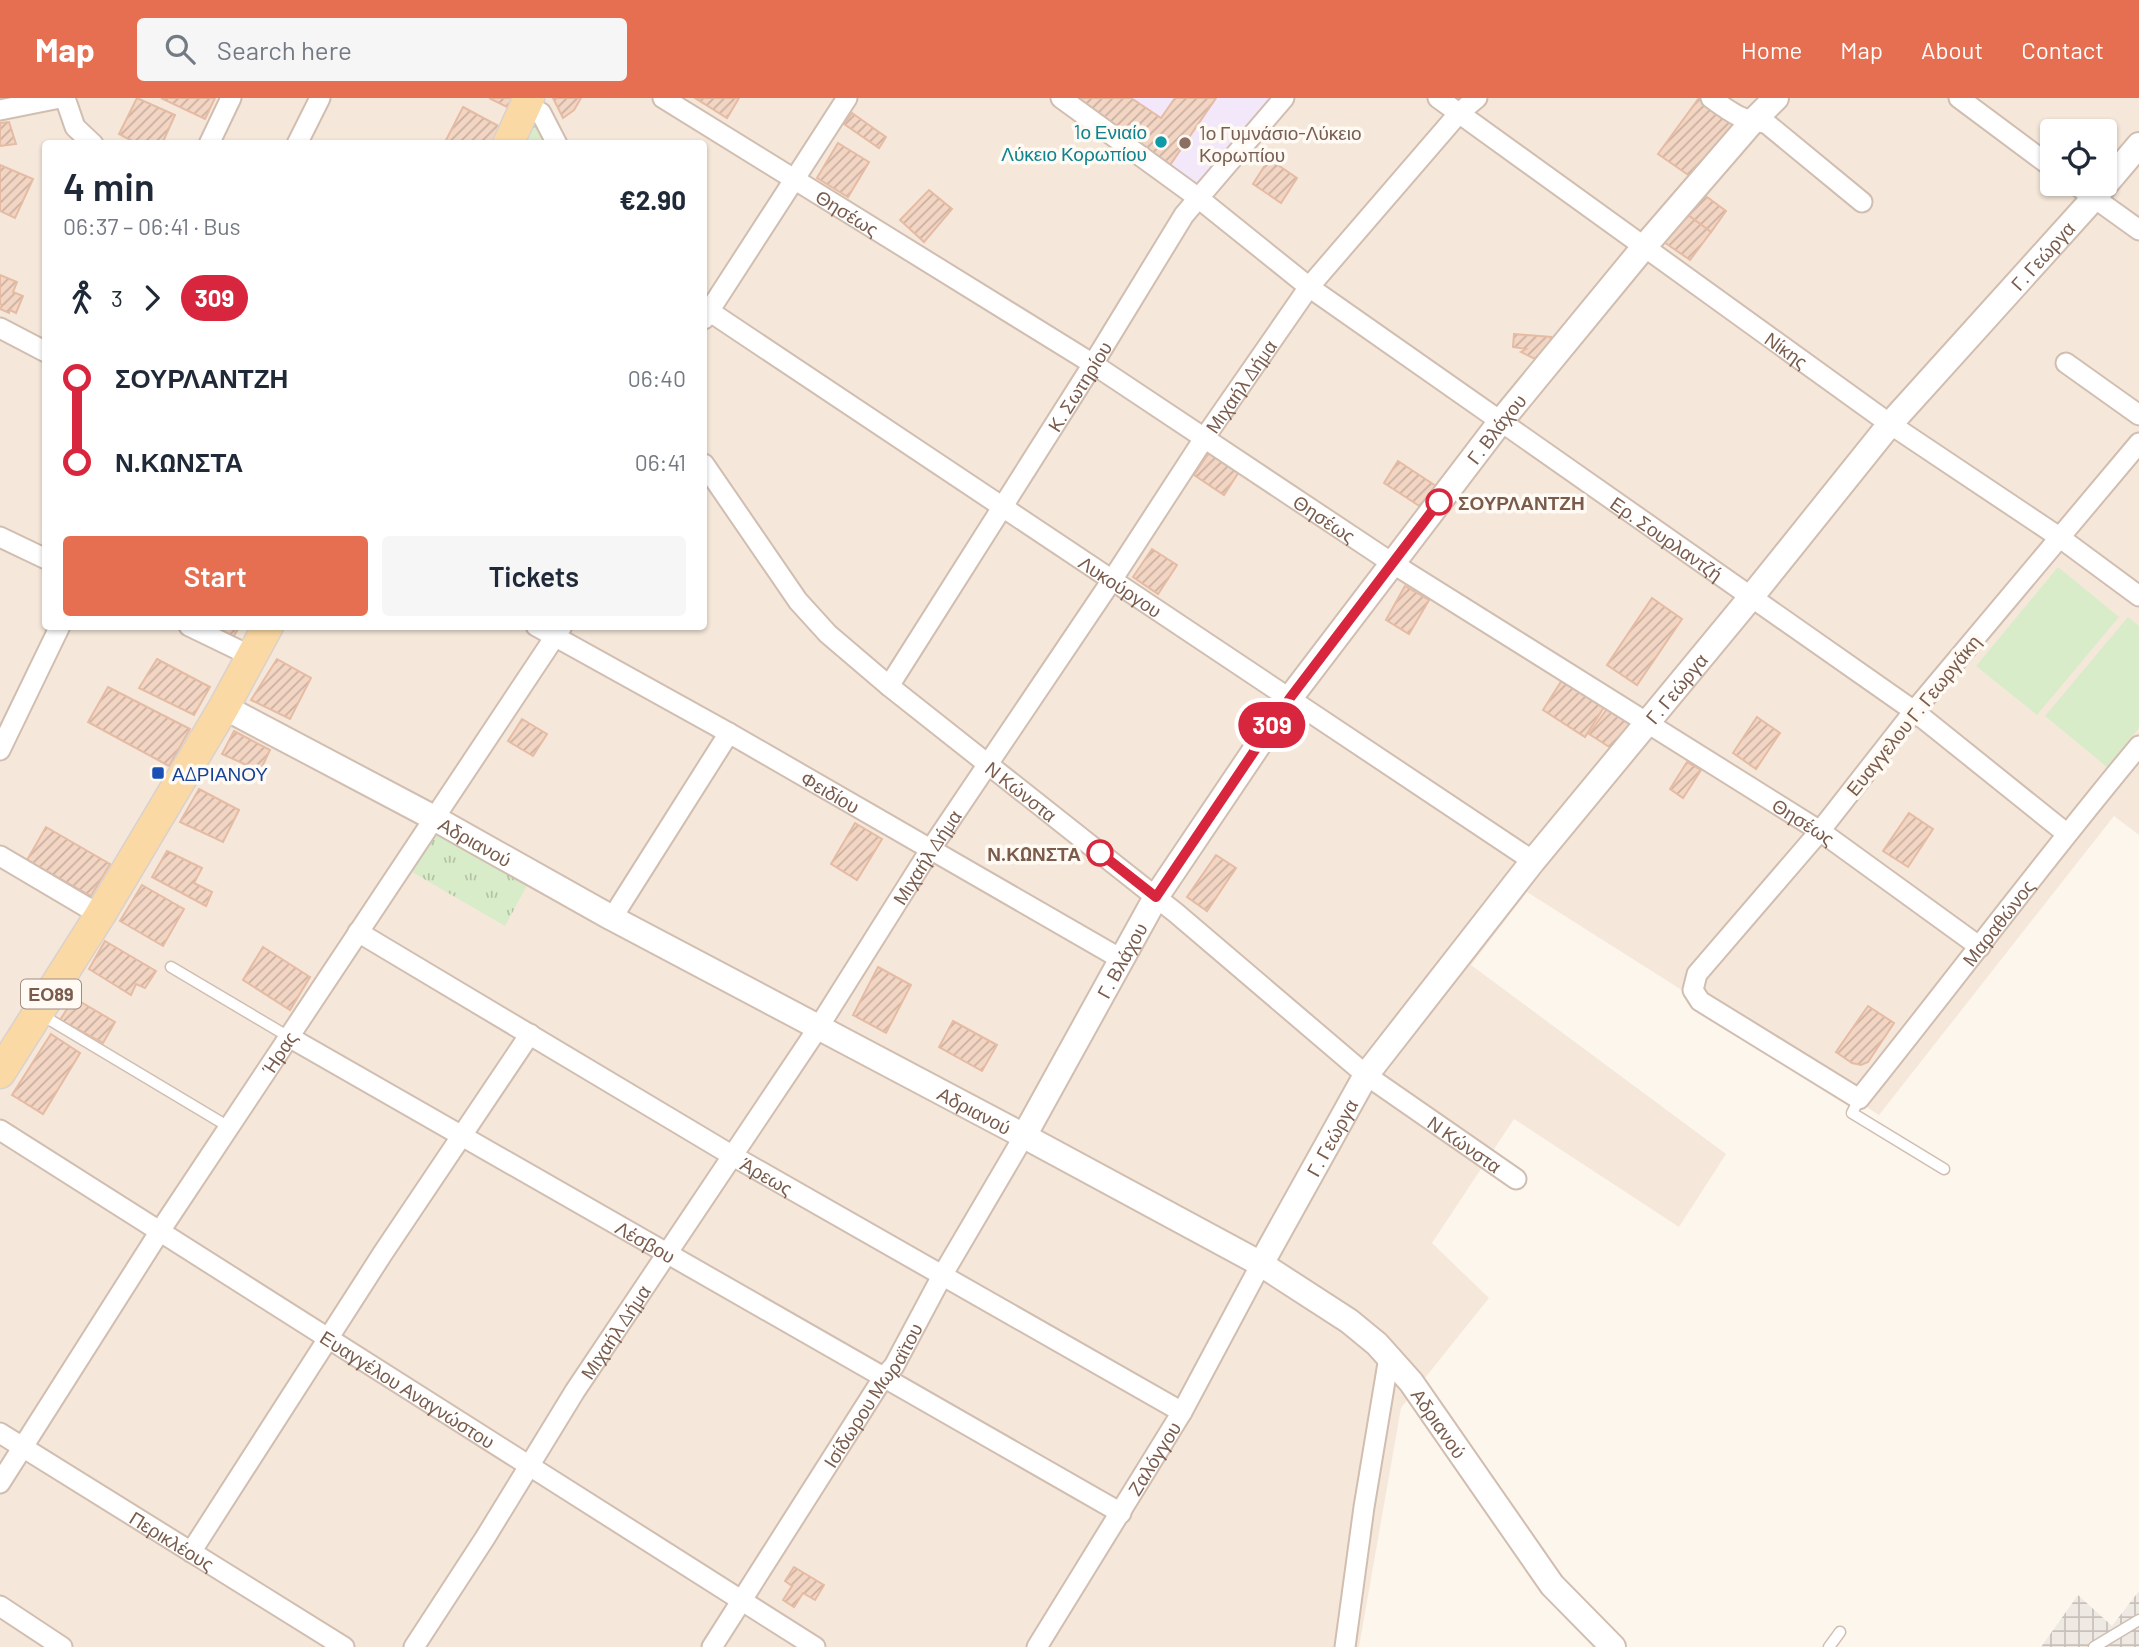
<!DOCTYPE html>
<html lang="en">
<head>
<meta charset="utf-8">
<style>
	:root { --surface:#fff; --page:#f6f6f7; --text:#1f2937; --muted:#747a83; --accent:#e76f51 }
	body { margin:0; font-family:Barlow,sans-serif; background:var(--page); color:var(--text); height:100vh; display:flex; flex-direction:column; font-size:26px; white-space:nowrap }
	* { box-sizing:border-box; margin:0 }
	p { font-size:23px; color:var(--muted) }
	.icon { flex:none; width:38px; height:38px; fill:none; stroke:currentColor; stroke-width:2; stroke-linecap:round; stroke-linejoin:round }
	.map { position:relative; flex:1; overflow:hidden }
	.drawer { position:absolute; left:42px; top:42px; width:665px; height:490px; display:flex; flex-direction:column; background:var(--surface); border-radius:7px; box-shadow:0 2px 5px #0004 }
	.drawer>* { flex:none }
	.badge { padding:0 14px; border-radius:23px; font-size:24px; line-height:46px }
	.fabs { position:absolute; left:2040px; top:21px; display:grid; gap:14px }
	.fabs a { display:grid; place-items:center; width:77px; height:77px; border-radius:7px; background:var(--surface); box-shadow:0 2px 5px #0004; font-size:35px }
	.map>.badge { position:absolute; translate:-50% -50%; box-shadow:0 0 0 4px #fff }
	.legs { display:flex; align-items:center; gap:10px; height:77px; padding:0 21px; font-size:23px }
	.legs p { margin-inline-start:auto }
	.overview { display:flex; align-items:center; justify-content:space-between; height:119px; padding:0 21px }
	h1 { font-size:38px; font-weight:600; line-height:52px }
	.action { display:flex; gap:14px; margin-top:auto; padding:14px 21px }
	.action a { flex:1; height:80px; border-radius:7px; background:var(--accent); color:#fff; font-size:28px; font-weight:600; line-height:80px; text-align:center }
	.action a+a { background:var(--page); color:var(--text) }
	ul { padding:0 21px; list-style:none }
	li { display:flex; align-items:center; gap:24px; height:84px; font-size:26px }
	li i { display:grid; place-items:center; width:10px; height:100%; margin:0 9px; background:currentColor }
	li i::after { content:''; width:18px; height:18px; margin:-9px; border:5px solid; border-radius:50%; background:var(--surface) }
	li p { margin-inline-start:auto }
	li:first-child i { background:linear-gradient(#0000 50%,currentColor 0) }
	li:last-child i { background:linear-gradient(currentColor 50%,#0000 0) }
	header { display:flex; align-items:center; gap:42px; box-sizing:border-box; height:98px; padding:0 35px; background:var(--accent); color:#fff }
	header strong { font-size:33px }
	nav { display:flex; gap:38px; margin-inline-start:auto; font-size:24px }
	.search { width:490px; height:63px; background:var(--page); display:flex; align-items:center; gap:18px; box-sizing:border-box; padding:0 24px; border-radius:7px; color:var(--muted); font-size:26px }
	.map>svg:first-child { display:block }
	.residential { fill:#f5e8da; fill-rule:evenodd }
	.industrial { fill:url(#industrial-grid) }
	.education { fill:#f3e8fa }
	.grass { fill:#d8ecc9 }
	.park { fill:url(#park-tufts) }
	.building { fill:url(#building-hatch); stroke:#e6bba3; stroke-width:2 }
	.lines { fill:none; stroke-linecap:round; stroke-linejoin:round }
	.service-casing { stroke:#d1beb0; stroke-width:13 }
	.minor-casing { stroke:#d1beb0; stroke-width:23 }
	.tertiary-casing { stroke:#d1beb0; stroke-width:28 }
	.primary-casing { stroke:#dad1cd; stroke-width:33 }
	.service { stroke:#fff; stroke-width:10 }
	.minor { stroke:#fff; stroke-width:19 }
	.tertiary { stroke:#fff; stroke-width:24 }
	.primary { stroke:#fbd9a5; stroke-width:30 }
	.line-1-casing { stroke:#fff; stroke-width:16 }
	.line-1 { stroke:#d7263d; stroke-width:10 }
	.culture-dot { fill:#0f9aa8; stroke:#fffaf3; stroke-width:2.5 }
	.education-dot { fill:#8d6e63; stroke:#fffaf3; stroke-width:2.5 }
	.stop-1-dot { fill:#fff; stroke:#d7263d; stroke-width:3.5 }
	.transit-dot { fill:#1a4fb4; stroke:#fffaf3; stroke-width:2.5 }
	.labels { text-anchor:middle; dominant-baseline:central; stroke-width:7; stroke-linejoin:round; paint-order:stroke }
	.shield { fill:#fffaf3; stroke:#a28b7f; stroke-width:2 }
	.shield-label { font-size:18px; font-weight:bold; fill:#7a5c4d }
	.culture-label { font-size:19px; fill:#0d838f; stroke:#fffaf3; text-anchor:end }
	.education-label { font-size:19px; fill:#785e54; stroke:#fffaf3; text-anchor:start }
	.street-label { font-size:19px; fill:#7a5c4d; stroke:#fffaf3 }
	.stop-label { font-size:19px; font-weight:bold; fill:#7a5c4d; stroke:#fffaf3; text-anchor:start }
	.transit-label { font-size:19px; fill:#164399; stroke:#fffaf3; text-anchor:start }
</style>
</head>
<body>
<header>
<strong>Map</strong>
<div class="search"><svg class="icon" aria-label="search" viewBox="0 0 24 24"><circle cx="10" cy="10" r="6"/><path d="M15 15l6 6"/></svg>Search here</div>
<nav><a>Home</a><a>Map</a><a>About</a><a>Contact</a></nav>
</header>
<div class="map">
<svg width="2139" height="1549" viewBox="0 0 2139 1549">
	<defs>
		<pattern id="industrial-grid" width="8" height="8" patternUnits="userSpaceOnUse" patternTransform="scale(1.75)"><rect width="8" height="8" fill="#efe9e4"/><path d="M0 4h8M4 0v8" fill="none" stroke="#c7c0bb"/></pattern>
		<pattern id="park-tufts" width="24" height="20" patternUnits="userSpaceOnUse" patternTransform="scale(1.75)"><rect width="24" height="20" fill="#d8ecc9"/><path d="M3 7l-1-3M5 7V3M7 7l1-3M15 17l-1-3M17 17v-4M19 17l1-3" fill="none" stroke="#b4c2a5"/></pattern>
		<pattern id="building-hatch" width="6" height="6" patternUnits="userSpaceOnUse" patternTransform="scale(1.75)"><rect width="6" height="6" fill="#f3d5c3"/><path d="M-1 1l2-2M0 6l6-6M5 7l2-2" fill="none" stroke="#cab0a1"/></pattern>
	</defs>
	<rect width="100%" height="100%" fill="#fdf6ec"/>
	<!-- residential -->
	<path class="residential" d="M 0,0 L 2139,0 L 2139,737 L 2114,718 L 1879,1017 L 1527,794 L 1471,867 L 1726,1056 L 1679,1129 L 1514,1021 L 1432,1145 L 1489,1200 L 1401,1310 L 1359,1549 L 0,1549 ZM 2053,33 L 2105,33 L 2105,86 L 2053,86 ZM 46,46 L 704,46 L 704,528 L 46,528 Z"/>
	<!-- industrial -->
	<polygon class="industrial" points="2139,1493 2139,1549 2041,1549 2078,1497 2112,1528"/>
	<!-- education -->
	<polygon class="education" points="1069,0 1275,0 1197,89"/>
	<!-- grass -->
	<g class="grass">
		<polygon points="2058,469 2119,519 2037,617 1976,568"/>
		<polygon points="2128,519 2139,528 2139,630 2107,669 2045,618"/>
	</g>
	<!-- park -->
	<g class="park">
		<polygon points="535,25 545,35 550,46 516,46 522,31"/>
		<polygon points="437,733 530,782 505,828 412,774"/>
	</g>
	<!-- building -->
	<g class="building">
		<polygon points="137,0 175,17 162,46 138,46 119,36"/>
		<polygon points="161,0 215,0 205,21"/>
		<polygon points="489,0 514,0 509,10"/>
		<polygon points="553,0 581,0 574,12 563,20"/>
		<polygon points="695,0 739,0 727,20"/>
		<polygon points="1074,0 1131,0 1161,20 1175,0 1216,0 1170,67"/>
		<polygon points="1699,0 1735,26 1694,81 1658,56"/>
		<polygon points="463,9 504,31 496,46 444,46"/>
		<polygon points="852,15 886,39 879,50 844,26"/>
		<polygon points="9,24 16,46 0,48 0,25"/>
		<polygon points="838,45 869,64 848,99 817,80"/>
		<polygon points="1269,61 1297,80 1281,105 1253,86"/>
		<polygon points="0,67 33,81 15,120 0,113"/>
		<polygon points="929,92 952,111 924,144 900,122"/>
		<polygon points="1703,96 1726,113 1711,134 1688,117"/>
		<polygon points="1688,117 1711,134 1690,162 1661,142"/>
		<polygon points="0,177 17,184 13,194 23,198 16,215 10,212 9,215 0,211 2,207 0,206"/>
		<polygon points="1514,236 1551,239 1548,261 1533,260 1521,254 1526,251 1513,249"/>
		<polygon points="1212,350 1242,369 1224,397 1194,377"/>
		<polygon points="1398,363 1439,390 1424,411 1384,385"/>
		<polygon points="1152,451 1177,467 1158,496 1133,479"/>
		<polygon points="1405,488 1429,502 1409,536 1386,522"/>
		<polygon points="1652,500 1682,521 1637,587 1607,567"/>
		<polygon points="209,528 240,528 232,541"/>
		<polygon points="157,561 210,589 194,617 139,590"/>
		<polygon points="277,561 311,580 290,621 251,602"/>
		<polygon points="1564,579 1606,606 1585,639 1543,612"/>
		<polygon points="108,589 190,631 169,668 88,624"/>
		<polygon points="1609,608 1636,626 1617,654 1589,636"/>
		<polygon points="1757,619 1780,635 1756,671 1733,655"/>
		<polygon points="522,621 547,636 533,658 508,643"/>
		<polygon points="234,633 270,652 260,673 222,656"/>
		<polygon points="1687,664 1701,672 1683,700 1670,691"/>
		<polygon points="199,691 239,712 223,744 180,724"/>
		<polygon points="1909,715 1933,731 1908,769 1883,753"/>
		<polygon points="855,725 882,741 857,782 831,766"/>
		<polygon points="46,729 110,766 91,798 27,762"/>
		<polygon points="167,753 202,770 194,785 212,794 206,808 152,779"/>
		<polygon points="1216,757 1236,770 1207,813 1187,799"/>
		<polygon points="142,787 184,811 163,848 120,823"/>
		<polygon points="105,843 156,873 145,890 136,886 131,897 89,871"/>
		<polygon points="263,849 310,879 290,912 243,882"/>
		<polygon points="878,869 911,887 886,935 853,917"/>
		<polygon points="74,900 115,924 103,945 60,922"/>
		<polygon points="1868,908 1894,925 1868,964 1861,967 1852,965 1836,954"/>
		<polygon points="953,923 997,947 982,973 939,949"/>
		<polygon points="51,936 80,955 43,1016 12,997"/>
		<polygon points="794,1469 824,1487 815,1502 803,1495 794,1509 783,1502 792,1488 785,1483"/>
	</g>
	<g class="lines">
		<defs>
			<g id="service">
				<polyline points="171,869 289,939"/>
				<polyline points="40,916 229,1029"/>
				<polyline points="1859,1001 1852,1015 1944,1071"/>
				<polyline points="1829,1549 1840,1534"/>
				<polyline points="2094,1549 2139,1522"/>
			</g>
			<g id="minor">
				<polyline points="65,0 75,29 93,46"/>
				<path id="s1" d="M 663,0 L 1093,266 L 1392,465 L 1820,733 L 1980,849"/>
				<path id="s2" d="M 1061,0 L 1197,99 L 1309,189 L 1914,613 L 2066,735"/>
				<path id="s3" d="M 1438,0 L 1890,326 L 2059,439 L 2139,498"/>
				<path d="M 1711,0 C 1729,13 1743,24 1766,25 L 1862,104"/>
				<polyline points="1959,0 2053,70"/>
				<polyline points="526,7 541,15 557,46"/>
				<polyline points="0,12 60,0"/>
				<polyline points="209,46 231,0"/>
				<polyline points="297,46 320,0"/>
				<polyline points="2075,86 2139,132"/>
				<path id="s4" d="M 709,213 L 1533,763"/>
				<polyline points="704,221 847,0"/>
				<polyline points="0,230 46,254"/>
				<polyline points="2066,265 2139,317"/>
				<path id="s5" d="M 2139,345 L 1914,613 L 1820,733 L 1697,876 L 1693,892 L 1700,903 L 1859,1001 C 1953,884 2043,763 2139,648"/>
				<path id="s6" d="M 704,366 L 798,503 L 828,536 L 889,588 L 1176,815 L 1366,977 L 1516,1081"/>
				<polyline points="0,439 46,461"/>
				<polyline points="189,528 253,559"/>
				<path id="s7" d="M 536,528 L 729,635 L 1121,861"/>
				<path id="s8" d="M 889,588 L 1093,266 L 1184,117 L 1284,0"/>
				<polyline points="0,652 60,528"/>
				<polyline points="0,758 100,817"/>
				<polyline points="612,820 729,635"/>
				<path id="s9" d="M 358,834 L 733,1058 L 1182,1314"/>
				<path id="s10" d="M 289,939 L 1121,1415"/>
				<path id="s11" d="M 0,1032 L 815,1549"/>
				<path id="s12" d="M 0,1335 L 344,1549"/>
				<path id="s13" d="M 0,1385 L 160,1133 L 562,528"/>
				<polyline points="191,1454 383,1155 530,936"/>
				<polyline points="0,1508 62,1549"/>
				<path id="s14" d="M 414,1549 L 485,1440 L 575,1293 L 818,930 L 930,752 L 1112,482 L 1205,339 L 1309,189 L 1459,15 L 1477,0"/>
				<path id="s15" d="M 712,1549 L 883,1280 L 894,1268 L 943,1176 L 1024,1038"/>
				<path id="s16" d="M 1037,1549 L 1182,1314 L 1261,1166"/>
				<polyline points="1345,1549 1364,1409 1389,1259"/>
			</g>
			<g id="tertiary">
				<path id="s17" d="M 224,609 L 434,720 L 612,820 L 1024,1038 L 1261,1166 L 1349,1223 L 1377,1246 L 1411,1284 L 1552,1487 L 1613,1549"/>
				<path id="s18" d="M 1024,1038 L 1156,799 L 1290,600 L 1501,323 L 1644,149 L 1752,24 L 1776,0"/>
				<path id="s19" d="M 1261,1166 L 1366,977 L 1533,763 L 1752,498 L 1890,326 L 2094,100 L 2139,47"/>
			</g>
			<g id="primary">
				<polyline points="508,46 529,0"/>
				<polyline points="0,975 100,817 224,609 268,528"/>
			</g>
		</defs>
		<!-- service casing -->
		<use href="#service" class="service-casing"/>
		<!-- minor casing -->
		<use href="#minor" class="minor-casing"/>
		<!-- tertiary casing -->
		<use href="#tertiary" class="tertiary-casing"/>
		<!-- primary casing -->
		<use href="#primary" class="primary-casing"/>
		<!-- service -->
		<use href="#service" class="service"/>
		<!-- minor -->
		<use href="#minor" class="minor"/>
		<!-- tertiary -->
		<use href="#tertiary" class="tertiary"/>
		<!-- primary -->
		<use href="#primary" class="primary"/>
	</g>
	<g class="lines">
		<defs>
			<polyline id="line-1" points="1100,755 1156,799 1290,600 1439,404"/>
		</defs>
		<!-- line-1 casing -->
		<use href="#line-1" class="line-1-casing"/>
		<!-- line-1 -->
		<use href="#line-1" class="line-1"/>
	</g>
	<!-- markers -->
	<circle class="culture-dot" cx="1161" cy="44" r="7"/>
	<circle class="education-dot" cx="1185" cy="45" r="7"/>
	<g class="stop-1-dot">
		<circle cx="1439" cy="404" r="12"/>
		<circle cx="1100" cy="755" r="12"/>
	</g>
	<rect class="transit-dot" x="151" y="668" width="14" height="14" rx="3.5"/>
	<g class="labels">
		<!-- shield labels -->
		<rect class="shield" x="21" y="881.5" width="60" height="29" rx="5"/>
		<g class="shield-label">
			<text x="51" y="896">ΕΟ89</text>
		</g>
		<!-- culture labels -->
		<g class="culture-label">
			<text x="1147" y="33">1ο Ενιαίο<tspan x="1147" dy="22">Λύκειο Κορωπίου</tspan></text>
		</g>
		<!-- education labels -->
		<g class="education-label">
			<text x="1199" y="34">1ο Γυμνάσιο-Λύκειο<tspan x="1199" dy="22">Κορωπίου</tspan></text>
		</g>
		<!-- street labels -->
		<g class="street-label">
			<text stroke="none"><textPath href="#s1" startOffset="217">Θησέως</textPath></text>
			<text stroke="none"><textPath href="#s19" startOffset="1279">Γ. Γεώργα</textPath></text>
			<text stroke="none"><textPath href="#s3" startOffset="430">Νίκης</textPath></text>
			<text stroke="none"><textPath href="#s8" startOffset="355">Κ. Σωτηρίου</textPath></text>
			<text stroke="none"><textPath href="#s14" startOffset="1508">Μιχαήλ Δήμα</textPath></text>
			<text stroke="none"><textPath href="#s18" startOffset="852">Γ. Βλάχου</textPath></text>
			<text stroke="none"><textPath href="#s1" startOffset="784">Θησέως</textPath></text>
			<text stroke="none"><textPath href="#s2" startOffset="749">Ερ. Σουρλαντζή</textPath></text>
			<text stroke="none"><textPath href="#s4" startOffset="495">Λυκούργου</textPath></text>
			<text stroke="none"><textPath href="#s19" startOffset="712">Γ. Γεώργα</textPath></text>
			<text transform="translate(1913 617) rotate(-51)">Ευαγγελου Γ. Γεωργάκη</text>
			<text stroke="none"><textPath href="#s6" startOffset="460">Ν Κώνστα</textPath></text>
			<text stroke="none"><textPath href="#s7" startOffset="338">Φειδίου</textPath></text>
			<text stroke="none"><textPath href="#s1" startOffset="1351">Θησέως</textPath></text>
			<text stroke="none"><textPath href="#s17" startOffset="285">Αδριανού</textPath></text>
			<text stroke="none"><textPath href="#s14" startOffset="942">Μιχαήλ Δήμα</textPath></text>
			<text stroke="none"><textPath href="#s5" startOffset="1132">Μαραθώνος</textPath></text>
			<text stroke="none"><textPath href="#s18" startOffset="201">Γ. Βλάχου</textPath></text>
			<text stroke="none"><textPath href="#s13" startOffset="513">Ήρας</textPath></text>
			<text stroke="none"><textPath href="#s17" startOffset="852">Αδριανού</textPath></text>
			<text stroke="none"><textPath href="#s19" startOffset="145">Γ. Γεώργα</textPath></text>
			<text stroke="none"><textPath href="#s6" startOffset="1027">Ν Κώνστα</textPath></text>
			<text stroke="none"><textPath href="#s9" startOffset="476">Άρεως</textPath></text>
			<text stroke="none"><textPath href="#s10" startOffset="411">Λέσβου</textPath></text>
			<text stroke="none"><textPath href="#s14" startOffset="374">Μιχαήλ Δήμα</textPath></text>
			<text stroke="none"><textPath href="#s11" startOffset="483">Ευαγγέλου Αναγνώστου</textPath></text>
			<text stroke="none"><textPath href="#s15" startOffset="299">Ισίδωρου Μωραϊτου</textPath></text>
			<text stroke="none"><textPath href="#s17" startOffset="1419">Αδριανού</textPath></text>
			<text stroke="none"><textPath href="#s16" startOffset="222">Ζαλόγγου</textPath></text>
			<text stroke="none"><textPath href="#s12" startOffset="203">Περικλέους</textPath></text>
		</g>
		<!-- stop labels -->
		<g class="stop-label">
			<text x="1458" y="404">ΣΟΥΡΛΑΝΤΖΗ</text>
			<text x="1081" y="755" text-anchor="end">Ν.ΚΩΝΣΤΑ</text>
		</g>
		<!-- transit labels -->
		<g class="transit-label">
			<text x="172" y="675">ΑΔΡΙΑΝΟΥ</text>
		</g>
	</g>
</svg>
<div class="fabs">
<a><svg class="icon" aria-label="locate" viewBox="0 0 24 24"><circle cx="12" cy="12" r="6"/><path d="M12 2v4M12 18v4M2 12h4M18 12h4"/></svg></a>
</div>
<b class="badge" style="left:1272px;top:627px;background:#d7263d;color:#fff">309</b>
<section class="drawer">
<div class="overview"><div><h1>4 min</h1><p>06:37 – 06:41 · Bus</p></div><b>€2.90</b></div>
<div class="legs"><svg class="icon" aria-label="walk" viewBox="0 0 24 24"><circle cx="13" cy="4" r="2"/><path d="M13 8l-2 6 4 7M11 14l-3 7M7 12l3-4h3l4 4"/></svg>3<svg class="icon" aria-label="forward" viewBox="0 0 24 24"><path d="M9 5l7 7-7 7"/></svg><b class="badge" style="background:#d7263d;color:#fff">309</b></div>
<ul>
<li><i style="color:#d7263d"></i><b>ΣΟΥΡΛΑΝΤΖΗ</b><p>06:40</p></li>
<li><i style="color:#d7263d"></i><b>Ν.ΚΩΝΣΤΑ</b><p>06:41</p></li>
</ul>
<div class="action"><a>Start</a><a>Tickets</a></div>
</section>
</div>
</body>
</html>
